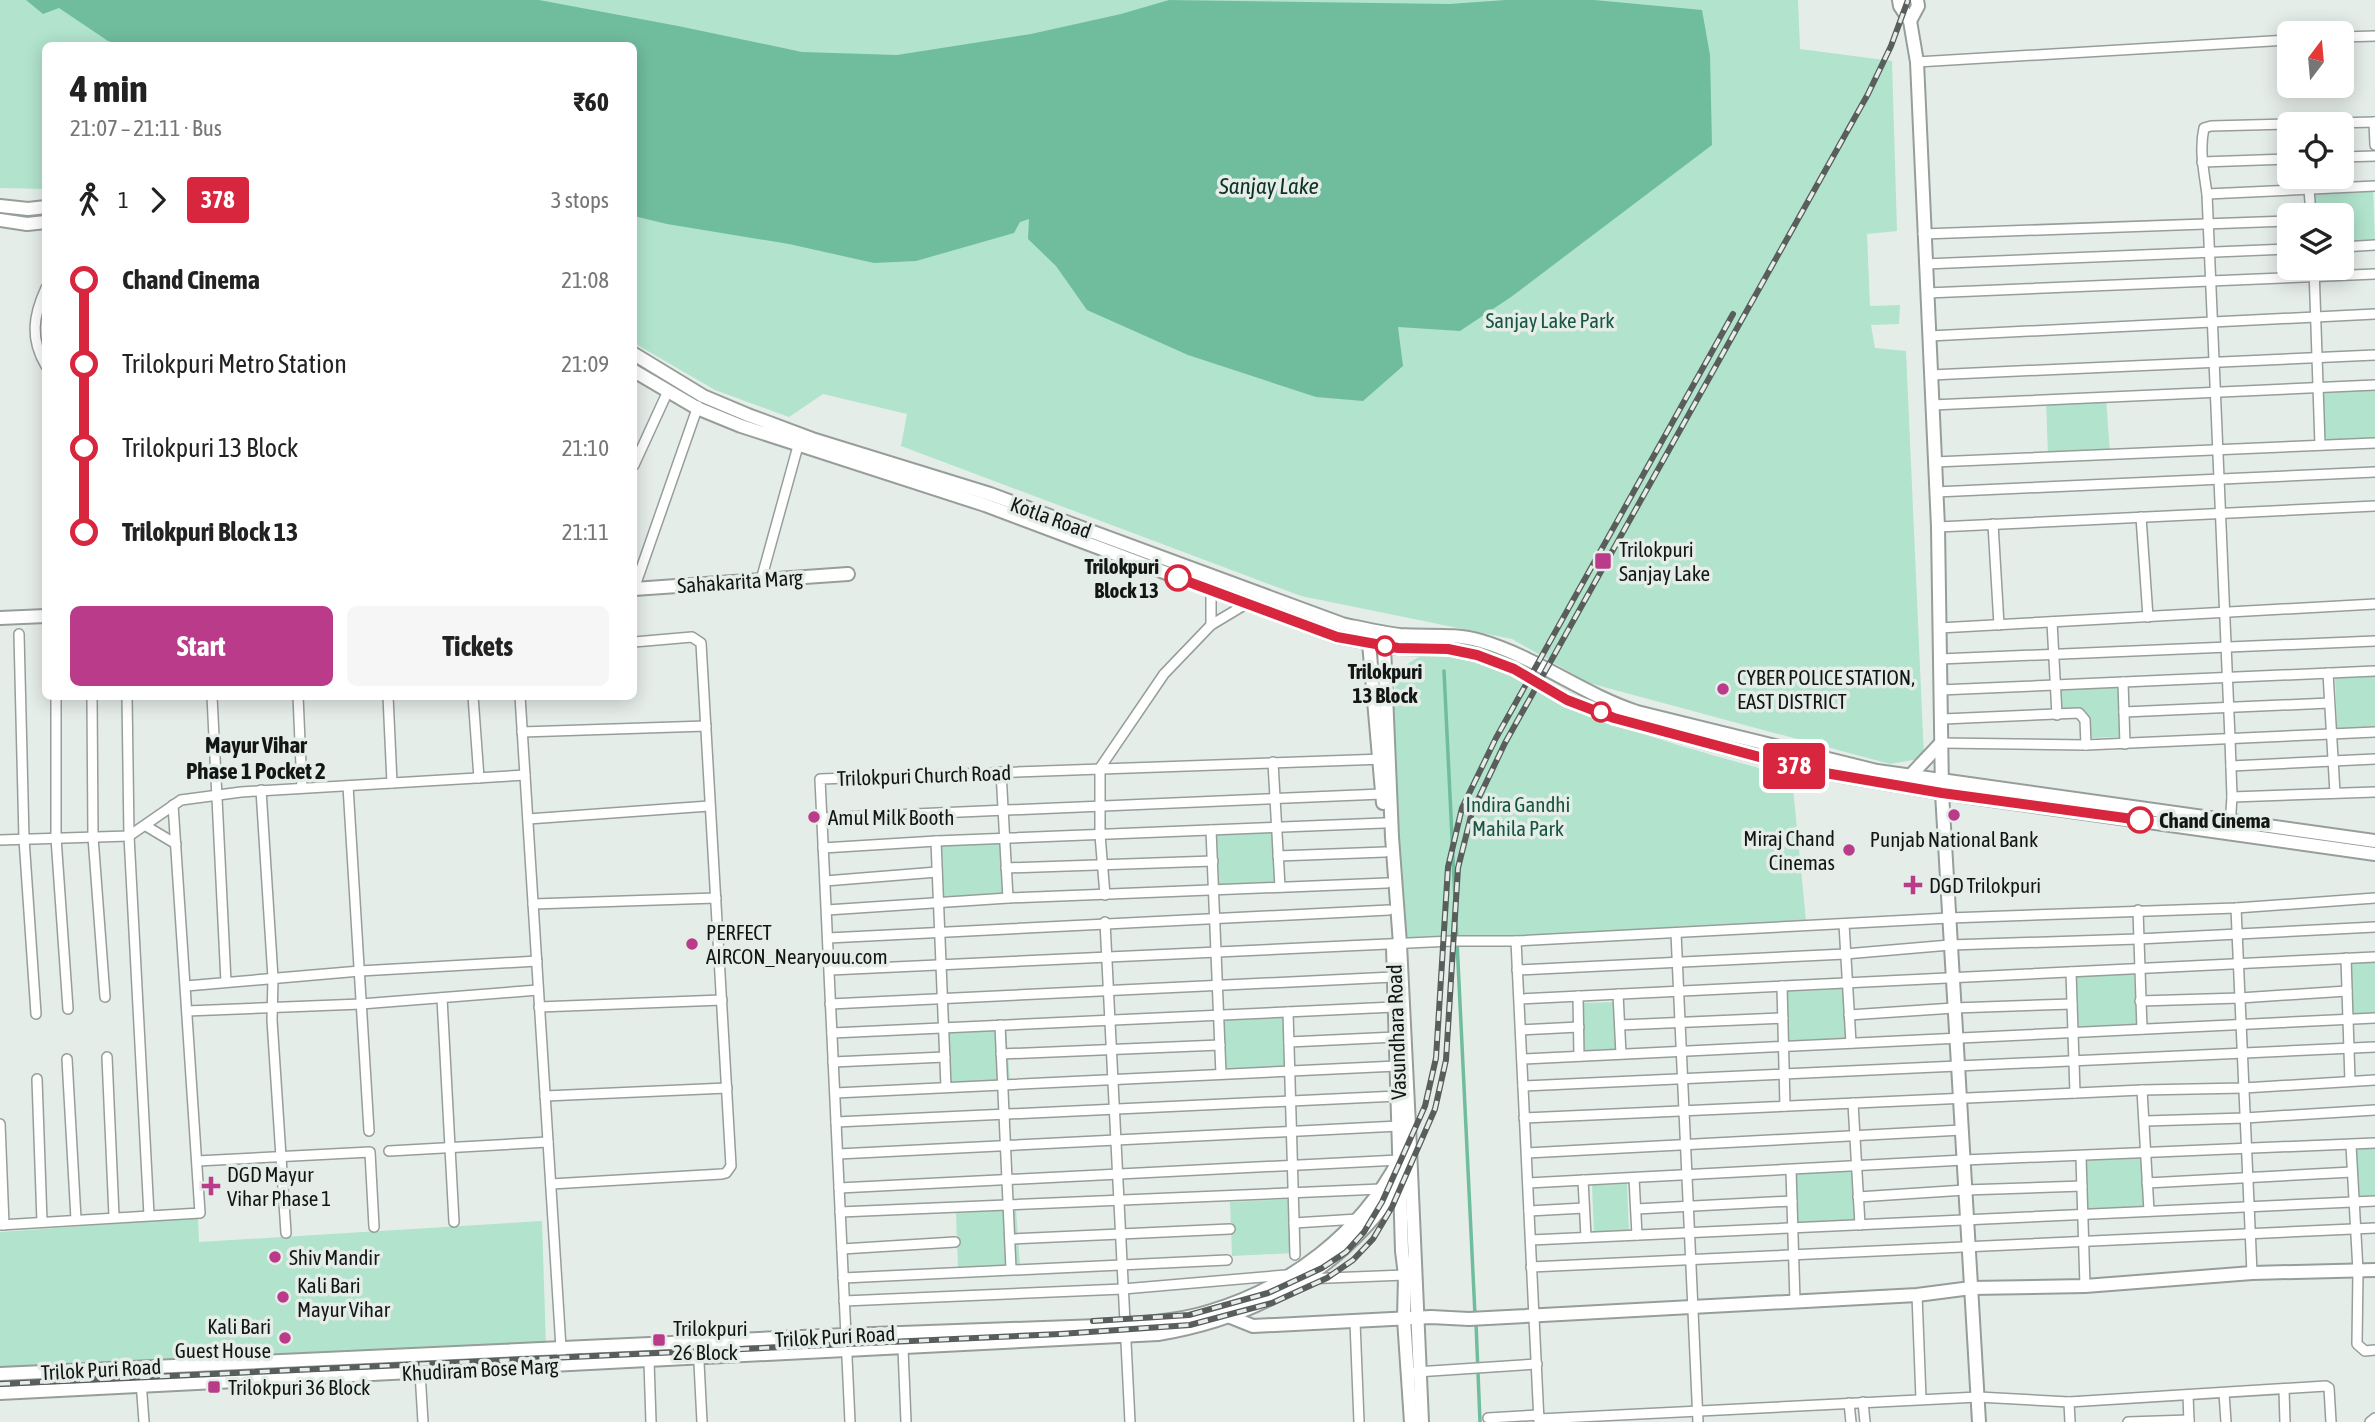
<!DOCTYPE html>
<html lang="en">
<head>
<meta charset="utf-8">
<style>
	:root { --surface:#fff; --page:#f6f6f6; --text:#222; --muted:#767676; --accent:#ba3b89 }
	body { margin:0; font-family:"Asap Condensed",sans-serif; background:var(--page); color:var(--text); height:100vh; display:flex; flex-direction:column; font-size:26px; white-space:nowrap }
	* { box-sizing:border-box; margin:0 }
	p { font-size:23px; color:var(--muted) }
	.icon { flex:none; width:38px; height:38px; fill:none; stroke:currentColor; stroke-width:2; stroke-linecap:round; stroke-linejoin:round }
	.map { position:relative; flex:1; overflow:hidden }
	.sheet { position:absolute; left:42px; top:42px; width:595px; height:658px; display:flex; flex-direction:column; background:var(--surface); border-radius:10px; box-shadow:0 4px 18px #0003 }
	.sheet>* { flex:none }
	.badge { padding:0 14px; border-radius:5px; font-size:24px; line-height:46px }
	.needle { width:46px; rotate:16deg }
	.buttons { position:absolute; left:2277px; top:21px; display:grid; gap:14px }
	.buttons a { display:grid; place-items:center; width:77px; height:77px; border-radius:10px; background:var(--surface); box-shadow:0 4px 18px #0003; font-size:35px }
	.map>.badge { position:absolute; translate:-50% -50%; box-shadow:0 0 0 4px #fff }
	.legs { display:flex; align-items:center; gap:10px; height:77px; padding:0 28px; font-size:23px }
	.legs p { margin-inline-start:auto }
	.head { display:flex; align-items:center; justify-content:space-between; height:119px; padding:0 28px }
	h1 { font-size:38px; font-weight:700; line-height:52px }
	.action { display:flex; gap:14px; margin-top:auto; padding:14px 28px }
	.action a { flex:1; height:80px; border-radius:10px; background:var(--accent); color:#fff; font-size:28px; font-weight:700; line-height:80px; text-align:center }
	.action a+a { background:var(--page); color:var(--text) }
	ul { padding:0 28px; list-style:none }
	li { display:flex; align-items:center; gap:24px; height:84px; font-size:26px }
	li i { display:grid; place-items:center; width:10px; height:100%; margin:0 9px; background:currentColor }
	li i::after { content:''; width:18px; height:18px; margin:-9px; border:5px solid; border-radius:50%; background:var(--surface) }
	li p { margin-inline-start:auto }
	li:first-child i { background:linear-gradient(#0000 50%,currentColor 0) }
	li:last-child i { background:linear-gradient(currentColor 50%,#0000 0) }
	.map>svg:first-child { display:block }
	.green { fill:#b1e3cd }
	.water { fill:#70bd9e }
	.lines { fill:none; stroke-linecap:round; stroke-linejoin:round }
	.stream { stroke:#70bd9e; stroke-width:3.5 }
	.street-casing { stroke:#979e9a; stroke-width:12 }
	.secondary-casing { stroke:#979e9a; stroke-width:16 }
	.street { stroke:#fff; stroke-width:9 }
	.secondary { stroke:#fff; stroke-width:12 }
	.rail-casing { stroke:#595d5b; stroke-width:6 }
	.rail { stroke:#e5ede9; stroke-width:3.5; stroke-dasharray:10; stroke-linecap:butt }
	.line-1-casing { stroke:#fff; stroke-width:16 }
	.line-1 { stroke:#d7263d; stroke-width:10 }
	.poi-dot { fill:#ba3b89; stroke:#e5ede9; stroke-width:2.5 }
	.stop-1-dot { fill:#fff; stroke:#d7263d; stroke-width:3.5 }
	.labels { text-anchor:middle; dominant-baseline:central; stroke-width:7; stroke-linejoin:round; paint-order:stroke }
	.park-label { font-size:21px; fill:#175540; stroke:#e5ede9 }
	.street-label { font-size:21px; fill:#131614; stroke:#e5ede9 }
	.poi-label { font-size:21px; fill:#131614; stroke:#e5ede9; text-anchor:start }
	.stop-label { font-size:21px; font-weight:bold; fill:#131614; stroke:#e5ede9; text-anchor:end }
	.water-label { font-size:23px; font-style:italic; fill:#0d3125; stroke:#e5ede9 }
	.neighbourhood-label { font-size:23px; font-weight:bold; fill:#131614; stroke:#e5ede9 }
</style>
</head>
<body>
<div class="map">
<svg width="2375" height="1422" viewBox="0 0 2375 1422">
	<rect width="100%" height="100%" fill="#e5ede9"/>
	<!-- green -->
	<g class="green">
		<polygon points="0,0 1798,0 1800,49 1892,61 1897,231 1867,234 1870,306 1900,305 1899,324 1871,325 1875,348 1906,351 1924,758 1890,764 1589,683 1512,639 1301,596 901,446 907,414 823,394 789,417 715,390 634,343 634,46 46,46 45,189 0,188"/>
		<polygon points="2373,188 2375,243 2342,244 2342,215 2314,215 2313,191"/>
		<polygon points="2375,388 2375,439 2324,441 2322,390"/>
		<polygon points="2106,398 2110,453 2048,455 2046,401"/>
		<path d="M 1428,653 C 1498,655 1553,701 1617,725 C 1674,746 1734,760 1792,778 L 1806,921 L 1401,942 L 1393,696 C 1399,671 1403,663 1428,653 Z"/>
		<polygon points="2375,674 2375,729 2337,730 2335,676"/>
		<polygon points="2120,685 2123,737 2088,738 2086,711 2060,712 2059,688"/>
		<polygon points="1274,831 1278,886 1216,888 1214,834"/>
		<polygon points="1002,843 1005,897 944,900 941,846"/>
		<polygon points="2375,962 2375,1017 2351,1018 2349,963"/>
		<polygon points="2134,974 2137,1028 2075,1031 2073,977"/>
		<polygon points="1846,988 1849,1042 1787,1045 1785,991"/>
		<polygon points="1616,1002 1618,1051 1583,1052 1581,1003"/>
		<polygon points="1283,1015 1286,1069 1225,1071 1222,1018"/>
		<polygon points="1006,1028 1010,1082 948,1084 946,1030"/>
		<polygon points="2375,1147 2375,1201 2358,1202 2356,1148"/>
		<polygon points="2144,1157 2147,1212 2085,1214 2083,1160"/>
		<polygon points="1854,1170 1857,1224 1795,1227 1793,1173"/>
		<polygon points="1627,1184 1629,1233 1594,1234 1592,1185"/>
		<polygon points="1291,1199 1294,1253 1232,1256 1230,1202"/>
		<polygon points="1016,1210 1020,1265 958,1267 956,1213"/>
		<polygon points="198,1218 199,1242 542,1221 546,1347 0,1372 0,1232"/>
	</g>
	<!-- water -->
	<polygon class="water" points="26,0 539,0 678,26 802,52 897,55 1031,34 1121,14 1169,0 1449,4 1506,0 1594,0 1702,10 1710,55 1712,145 1511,297 1460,331 1398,327 1403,366 1363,401 1316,397 1188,355 1087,310 1056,266 1028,239 1029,219 1020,222 1014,233 916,261 874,263 789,244 667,224 634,216 634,46 121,45 108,41 59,8 43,14"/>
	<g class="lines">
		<!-- stream -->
		<g class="stream">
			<polyline points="1444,671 1475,1315"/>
			<polyline points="1476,1323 1480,1422"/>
		</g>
		<defs>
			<g id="street">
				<polyline points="2342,37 2375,36"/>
				<polyline points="1917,62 2289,40"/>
				<polyline points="2374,122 2375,145"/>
				<polyline points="2342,157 2375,156"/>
				<polyline points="2202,162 2289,159"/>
				<polyline points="2309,189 2311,215"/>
				<polyline points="2207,194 2375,186"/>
				<polyline points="1923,234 2289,221"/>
				<polyline points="2342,247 2375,245"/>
				<polyline points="1925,264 2289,249"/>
				<polyline points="2314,268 2320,445"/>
				<path d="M 46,288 C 33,316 30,339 46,366"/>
				<polyline points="1927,293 2375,274"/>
				<polyline points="1929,336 2375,314"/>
				<polyline points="1931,375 2375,355"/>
				<polyline points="1932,405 2375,385"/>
				<polyline points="1935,462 2375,443"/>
				<polyline points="634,465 668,391"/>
				<polyline points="1936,492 2375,472"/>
				<polyline points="2141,517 2148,617"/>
				<polyline points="1993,524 1999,625"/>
				<polyline points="1938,527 2375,506"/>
				<polyline points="761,580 798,446"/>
				<polyline points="634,589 698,406"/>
				<polyline points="1211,590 1211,625"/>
				<polyline points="2052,622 2057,715"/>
				<polyline points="1939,628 2375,604"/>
				<polyline points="19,634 24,839 36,1014"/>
				<polyline points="1940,659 2375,641"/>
				<polyline points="2328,673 2335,793"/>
				<polyline points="2123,682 2125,744"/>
				<polyline points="1940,690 2375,671"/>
				<polyline points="56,696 56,838 68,1009"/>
				<polyline points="92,696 93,837 105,997"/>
				<polyline points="127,696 129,836 149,1215"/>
				<polyline points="212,696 226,982"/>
				<polyline points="298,696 302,788"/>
				<polyline points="388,696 392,783"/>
				<polyline points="473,696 479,778"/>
				<polyline points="520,696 562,1364"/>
				<polyline points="2124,712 2329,703"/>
				<polyline points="1943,719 2079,713 2085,720 2086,745"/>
				<polyline points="522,732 706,726"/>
				<polyline points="1941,743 2086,745 2375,732"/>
				<polyline points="1273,762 1280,887"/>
				<polyline points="2231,766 2375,759"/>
				<polyline points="1001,772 1008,898"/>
				<polyline points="348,786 369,1131"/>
				<polyline points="261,790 273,978 272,1020 286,1233"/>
				<polyline points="2232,797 2375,792"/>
				<polyline points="822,818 1382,794"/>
				<polyline points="528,819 709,806"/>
				<polyline points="146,826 176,844"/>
				<path d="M 2230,826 L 2232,797 L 2230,739 L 2207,194 C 2204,172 2199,150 2204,128 L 2211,126 L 2375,122"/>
				<polyline points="1211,830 1221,1074"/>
				<polyline points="0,840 129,836 181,800 241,792 525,775"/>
				<polyline points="936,841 946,1087"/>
				<polyline points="823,848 936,841 1384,823"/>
				<polyline points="1278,856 1385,852"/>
				<polyline points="1006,868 1213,861"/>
				<polyline points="825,881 937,872"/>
				<polyline points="1105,895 1100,835 1100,768 1164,674 1211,625 1246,604"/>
				<polyline points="533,904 716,898"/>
				<polyline points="2236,908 2252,1273"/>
				<polyline points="827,910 1008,898 1387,883"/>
				<polyline points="2138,910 2142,1029"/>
				<polyline points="1105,922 1130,1422"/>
				<polyline points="1844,924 1851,1043"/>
				<polyline points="1676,933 1698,1422"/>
				<polyline points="828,938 1389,910"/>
				<polyline points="1516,941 1539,1422"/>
				<polyline points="2346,958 2350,1081"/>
				<polyline points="830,970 1452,941 1516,941 1949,918 2236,908 2375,898"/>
				<polyline points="1517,970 1845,954 1950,945 2138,939 2375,927"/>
				<polyline points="2071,972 2075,1093"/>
				<polyline points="186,986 360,971 537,961"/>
				<polyline points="1782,986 1785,1106"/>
				<polyline points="1618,994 1621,1054"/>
				<polyline points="1578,996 1579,1056"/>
				<polyline points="442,998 454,1222"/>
				<polyline points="1520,999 2375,957"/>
				<polyline points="2140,1001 2240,998 2347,991"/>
				<polyline points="830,1004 1393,977"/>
				<polyline points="539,1007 722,1000"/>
				<polyline points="187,1011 361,1004 538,990"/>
				<polyline points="1288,1012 1295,1255"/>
				<polyline points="1849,1015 1954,1008 2072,1004"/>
				<polyline points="1000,1025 1011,1269"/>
				<polyline points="1620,1025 1783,1018"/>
				<polyline points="1521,1030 1579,1027"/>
				<polyline points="832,1033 1394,1007"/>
				<polyline points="1289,1042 1396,1037"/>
				<polyline points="1001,1054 1220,1045"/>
				<polyline points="107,1057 114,1216"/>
				<polyline points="67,1059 76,1219"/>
				<polyline points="1522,1059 2375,1018"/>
				<polyline points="833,1062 945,1057"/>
				<polyline points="37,1079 42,1222"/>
				<polyline points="1523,1086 2375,1047"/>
				<polyline points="2142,1090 2149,1211"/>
				<polyline points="835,1093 1397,1066"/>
				<polyline points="545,1096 727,1088"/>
				<polyline points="1853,1103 1860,1225"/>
				<polyline points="1524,1118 2142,1090 2244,1088 2375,1080"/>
				<polyline points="2145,1121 2245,1118 2375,1110"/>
				<polyline points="836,1122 1398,1096"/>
				<polyline points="0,1124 4,1225"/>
				<polyline points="2351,1145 2358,1271 2357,1344 2365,1351 2375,1350"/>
				<polyline points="389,1151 548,1142"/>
				<polyline points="1527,1153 1962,1130"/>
				<polyline points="838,1154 1399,1126"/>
				<polyline points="2081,1157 2085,1286"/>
				<polyline points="197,1161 370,1152 374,1227"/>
				<polyline points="1791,1170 1795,1301"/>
				<polyline points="1634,1178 1637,1235"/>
				<polyline points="1583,1180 1586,1237"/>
				<polyline points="1528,1183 1964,1160 2375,1143"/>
				<polyline points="2147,1183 2352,1172"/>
				<polyline points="551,1184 722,1174 726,1173 731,1166 701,643 692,637 634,642"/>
				<polyline points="839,1188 1399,1160"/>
				<polyline points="1858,1197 1965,1190 2082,1186"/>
				<polyline points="1636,1209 1792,1201"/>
				<polyline points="1529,1211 1584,1208"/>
				<polyline points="840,1212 1381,1189"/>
				<polyline points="1294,1223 1358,1219"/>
				<polyline points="0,1225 200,1213 173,805"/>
				<polyline points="1010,1239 1230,1229"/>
				<polyline points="1531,1240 2375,1201"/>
				<polyline points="842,1249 955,1242"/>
				<polyline points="1531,1267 2375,1228"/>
				<polyline points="843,1278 1227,1260"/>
				<polyline points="1303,1279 1405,1275"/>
				<polyline points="1917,1295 1921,1399"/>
				<polyline points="844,1301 1123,1289 1286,1275"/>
				<polyline points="1355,1322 1359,1422"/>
				<polyline points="698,1343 702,1422"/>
				<polyline points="903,1348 906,1422"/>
				<polyline points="649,1361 651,1422"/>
				<polyline points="140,1367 144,1422"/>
				<polyline points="420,1372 423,1422"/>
				<polyline points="1416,1372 1537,1364"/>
				<polyline points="2284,1390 2285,1422"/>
				<polyline points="2224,1393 2226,1422"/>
				<polyline points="2188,1395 2189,1422"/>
				<polyline points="1863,1402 1865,1422"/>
				<polyline points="2069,1402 2070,1422"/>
				<polyline points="1849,1403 1851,1422"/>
				<polyline points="1488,1418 1539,1415"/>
				<polyline points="1539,1419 1978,1397 2069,1402 2326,1386 2329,1388 2331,1422"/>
				<polyline points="850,1422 820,779 1384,759"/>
				<polyline points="2128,1422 2189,1420"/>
				<polyline points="2370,1422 2375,1418"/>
			</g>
			<g id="secondary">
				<polyline points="1899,0 1900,6 1910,21 1917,62 1938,527 1942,793 1979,1422"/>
				<polyline points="1910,21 1918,6 1917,0"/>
				<polyline points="0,206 28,209 46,207"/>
				<polyline points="0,220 27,224 46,222"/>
				<path d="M 634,354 L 703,396 L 748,415 L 815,440 L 990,494 L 1342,624 C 1361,628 1381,633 1400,635 C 1428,637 1454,633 1481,641 C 1536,657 1582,694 1637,712 L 1877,771 L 2375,841"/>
				<polyline points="634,371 697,408 741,426 985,505 1337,637 1398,648 1448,649 1477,655 1514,669 1567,700 1614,718 1808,770 1942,793 2375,854"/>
				<polyline points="634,589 848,574"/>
				<polyline points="0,618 46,616"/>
				<polyline points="1382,641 1384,646 1392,837 1400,944 1409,1126 1422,1422"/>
				<polyline points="1369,643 1383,803"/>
				<polyline points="1910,776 1941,743"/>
				<polyline points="1393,947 1402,1251 1405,1275 1404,1319 1411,1422"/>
				<polyline points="1228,1316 1253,1326 1431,1317 1469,1319 1917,1295 1971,1288 2085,1286 2252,1273 2375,1270"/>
				<path d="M 0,1374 L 846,1335 L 1126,1325 C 1154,1322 1183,1320 1211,1311 C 1290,1287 1360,1234 1399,1160"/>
				<path d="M 0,1393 L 1158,1334 C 1261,1317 1342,1269 1401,1182"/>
			</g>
		</defs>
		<!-- street casing -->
		<use href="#street" class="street-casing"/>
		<!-- secondary casing -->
		<use href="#secondary" class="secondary-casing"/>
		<!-- street -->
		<use href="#street" class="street"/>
		<!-- secondary -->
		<use href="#secondary" class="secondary"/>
		<defs>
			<g id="rail">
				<polyline points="1093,1321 1189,1315 1268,1293 1322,1268 1346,1252 1364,1232 1382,1202 1425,1106 1436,1058 1448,867 1462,808 1496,738 1733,314"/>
				<polyline points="0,1384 1060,1334 1190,1325 1272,1303 1327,1278 1353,1260 1373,1239 1392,1207 1435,1109 1446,1060 1458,868 1472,812 1505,743 1868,94 1891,46 1908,0"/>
			</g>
		</defs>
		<!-- rail casing -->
		<use href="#rail" class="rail-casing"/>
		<!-- rail -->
		<use href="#rail" class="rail"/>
	</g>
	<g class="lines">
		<defs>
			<polyline id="line-1" points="1178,578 1337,637 1398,648 1448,649 1477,655 1514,669 1567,700 1614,718 1808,770 1942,793 2140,820"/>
		</defs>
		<!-- line-1 casing -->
		<use href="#line-1" class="line-1-casing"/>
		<!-- line-1 -->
		<use href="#line-1" class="line-1"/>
	</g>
	<!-- markers -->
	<g class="poi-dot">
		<rect x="1594" y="552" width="18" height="18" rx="3.5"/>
		<circle cx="1723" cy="689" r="7"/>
		<circle cx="1954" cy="815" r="7"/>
		<circle cx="814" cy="817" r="7"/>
		<circle cx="1849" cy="850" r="7"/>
		<path d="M1909.5 874.5h7v7h7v7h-7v7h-7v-7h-7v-7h7z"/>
		<circle cx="692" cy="944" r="7"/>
		<path d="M207.5 1175.5h7v7h7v7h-7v7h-7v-7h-7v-7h7z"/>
		<circle cx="275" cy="1257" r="7"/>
		<circle cx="283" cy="1297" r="7"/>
		<circle cx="285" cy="1338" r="7"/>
		<rect x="652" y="1333" width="14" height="14" rx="3.5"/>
		<rect x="207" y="1380" width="14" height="14" rx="3.5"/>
	</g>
	<g class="stop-1-dot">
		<circle cx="1178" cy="578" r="12"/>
		<circle cx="1385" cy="646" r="9"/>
		<circle cx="1601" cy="712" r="9"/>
		<circle cx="2140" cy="820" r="12"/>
	</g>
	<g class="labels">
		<!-- park labels -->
		<g class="park-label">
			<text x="1550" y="320">Sanjay Lake Park</text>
			<text x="1518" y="804">Indira Gandhi<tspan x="1518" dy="24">Mahila Park</tspan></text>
		</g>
		<!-- street labels -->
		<g class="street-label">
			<text transform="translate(1051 517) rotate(20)">Kotla Road</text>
			<text transform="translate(740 581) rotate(-4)">Sahakarita Marg</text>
			<text transform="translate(924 775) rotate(-2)">Trilokpuri Church Road</text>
			<text transform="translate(1396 1032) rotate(-92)">Vasundhara Road</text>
			<text transform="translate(835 1336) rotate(-3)">Trilok Puri Road</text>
			<text transform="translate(101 1369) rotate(-3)">Trilok Puri Road</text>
			<text transform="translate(480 1369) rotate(-3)">Khudiram Bose Marg</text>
		</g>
		<!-- poi labels -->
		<g class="poi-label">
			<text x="1619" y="549">Trilokpuri<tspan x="1619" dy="24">Sanjay Lake</tspan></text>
			<text x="1737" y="677">CYBER POLICE STATION,<tspan x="1737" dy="24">EAST DISTRICT</tspan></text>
			<text x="828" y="817">Amul Milk Booth</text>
			<text x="1835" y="838" text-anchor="end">Miraj Chand<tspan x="1835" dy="24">Cinemas</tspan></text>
			<text x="1954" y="839" text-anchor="middle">Punjab National Bank</text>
			<text x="1929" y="885">DGD Trilokpuri</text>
			<text x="706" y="932">PERFECT<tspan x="706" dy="24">AIRCON_Nearyouu.com</tspan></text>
			<text x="227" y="1174">DGD Mayur<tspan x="227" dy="24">Vihar Phase 1</tspan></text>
			<text x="289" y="1257">Shiv Mandir</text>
			<text x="297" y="1285">Kali Bari<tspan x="297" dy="24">Mayur Vihar</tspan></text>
			<text x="271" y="1326" text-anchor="end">Kali Bari<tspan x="271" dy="24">Guest House</tspan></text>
			<text x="673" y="1328">Trilokpuri<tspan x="673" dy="24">26 Block</tspan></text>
			<text x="228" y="1387">Trilokpuri 36 Block</text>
		</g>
		<!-- stop labels -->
		<g class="stop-label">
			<text x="1159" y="566">Trilokpuri<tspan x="1159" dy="24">Block 13</tspan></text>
			<text x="1385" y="671" text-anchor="middle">Trilokpuri<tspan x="1385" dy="24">13 Block</tspan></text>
			<text x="2159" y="820" text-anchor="start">Chand Cinema</text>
		</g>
		<!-- water labels -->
		<g class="water-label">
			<text x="1269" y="186">Sanjay Lake</text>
		</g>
		<!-- neighbourhood labels -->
		<g class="neighbourhood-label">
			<text x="256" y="745">Mayur Vihar<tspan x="256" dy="26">Phase 1 Pocket 2</tspan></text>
		</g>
	</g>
</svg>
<div class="buttons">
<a><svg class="needle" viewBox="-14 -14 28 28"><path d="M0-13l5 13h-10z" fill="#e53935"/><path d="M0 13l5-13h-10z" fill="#767676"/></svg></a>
<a><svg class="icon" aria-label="locate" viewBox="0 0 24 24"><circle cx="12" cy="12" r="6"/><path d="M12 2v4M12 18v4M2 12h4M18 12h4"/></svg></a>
<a><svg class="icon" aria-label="layers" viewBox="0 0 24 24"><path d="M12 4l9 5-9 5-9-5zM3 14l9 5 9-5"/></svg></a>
</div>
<b class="badge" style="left:1794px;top:766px;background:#d7263d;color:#fff">378</b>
<section class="sheet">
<div class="head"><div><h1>4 min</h1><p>21:07 – 21:11 · Bus</p></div><b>₹60</b></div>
<div class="legs"><svg class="icon" aria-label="walk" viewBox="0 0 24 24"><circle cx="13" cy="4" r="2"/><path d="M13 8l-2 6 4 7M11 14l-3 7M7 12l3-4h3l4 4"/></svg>1<svg class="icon" aria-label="forward" viewBox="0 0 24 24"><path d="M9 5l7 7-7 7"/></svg><b class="badge" style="background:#d7263d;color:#fff">378</b><p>3 stops</p></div>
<ul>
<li><i style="color:#d7263d"></i><b>Chand Cinema</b><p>21:08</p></li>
<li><i style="color:#d7263d"></i><span>Trilokpuri Metro Station</span><p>21:09</p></li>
<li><i style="color:#d7263d"></i><span>Trilokpuri 13 Block</span><p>21:10</p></li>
<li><i style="color:#d7263d"></i><b>Trilokpuri Block 13</b><p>21:11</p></li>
</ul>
<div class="action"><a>Start</a><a>Tickets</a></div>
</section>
</div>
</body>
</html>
